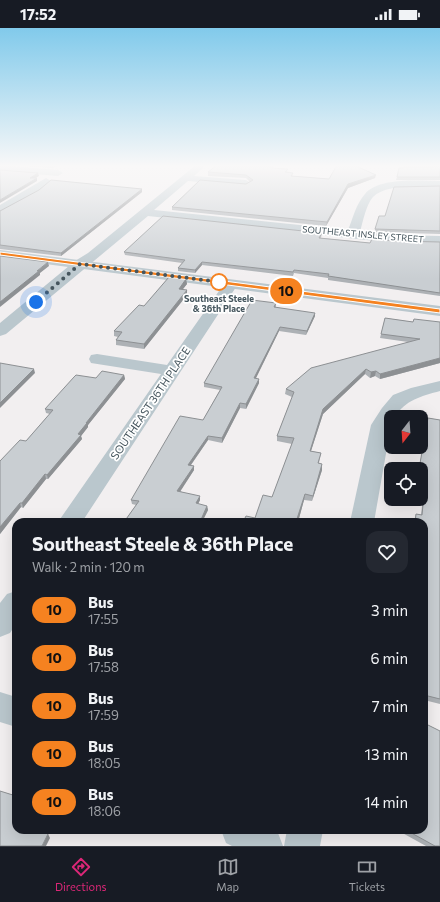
<!DOCTYPE html>
<html lang="en">
<head>
<meta charset="utf-8">
<style>
	:root { --surface:#171b24; --page:#242831; --text:#f1f3f6; --muted:#9ea1a6; --line:#363941; --accent:#db2777 }
	body { margin:0; font-family:Commissioner,sans-serif; background:var(--page); color:var(--text); height:100vh; display:flex; flex-direction:column; font-size:15px; white-space:nowrap }
	* { box-sizing:border-box; margin:0 }
	p { font-size:13px; color:var(--muted) }
	.icon { flex:none; width:22px; height:22px; fill:none; stroke:currentColor; stroke-width:2; stroke-linecap:round; stroke-linejoin:round }
	.map { position:relative; flex:1; overflow:hidden }
	.sheet { position:absolute; left:12px; top:490px; width:416px; height:316px; display:flex; flex-direction:column; background:var(--surface); border-radius:12px; box-shadow:0 4px 16px #0002 }
	.sheet>* { flex:none }
	.badge { padding:0 8px; border-radius:13px; font-size:14px; line-height:26px }
	.needle { width:26px; rotate:197deg }
	.controls { position:absolute; left:384px; top:382px; display:grid; gap:8px }
	.controls a { display:grid; place-items:center; width:44px; height:44px; border-radius:8px; background:var(--surface); box-shadow:0 4px 16px #0002; font-size:20px }
	.you { position:absolute; width:20px; height:20px; margin:-10px; border:3px solid #fff; border-radius:50%; background:#1a73e8; box-shadow:0 0 0 6px #1a73e833 }
	.map>.badge { position:absolute; translate:-50% -50%; box-shadow:0 0 0 2px #fff }
	.round { display:grid; place-items:center; flex:none; width:42px; height:42px; border-radius:12px; background:var(--page) }
	.summary { display:flex; align-items:center; justify-content:space-between; height:68px; padding:0 20px }
	h1 { font-size:19px; font-weight:700; line-height:30px }
	ul { padding:0; list-style:none }
	li { display:flex; align-items:center; gap:12px; height:48px; padding:0 20px }
	li div { flex:1 }
	li b { display:block; font-size:15px }
	li em { font-style:normal }
	li .badge { min-width:44px; font-weight:700; text-align:center }
	.status { display:flex; justify-content:space-between; align-items:center; height:28px; padding:0 20px; background:var(--surface); direction:ltr }
	.status svg { height:11px; fill:currentColor }
	.dock { display:flex; justify-content:space-around; align-items:center; height:56px; border-top:1px solid var(--line); background:var(--surface); font-size:11px; color:var(--muted) }
	.dock a { display:grid; justify-items:center; gap:2px }
	.dock .active { color:var(--accent) }
	.map>svg:first-child { display:block }
	.lines { fill:none; stroke-linecap:round; stroke-linejoin:round }
	.minor { fill:#bac7cd; fill-rule:evenodd }
	.tertiary { fill:#bac7cd; fill-rule:evenodd }
	.wall { fill:#adb1b5 }
	.shaded-wall { fill:#8d9093 }
	.building { fill:#c9ced2; stroke:#8d9093 }
	.line { fill:#f58220; stroke:#fff }
	.walk { stroke:#46565e; stroke-width:4; stroke-dasharray:0 7.2 }
	.stop-dot { fill:#fff; stroke:#f58220; stroke-width:2 }
	.labels { text-anchor:middle; dominant-baseline:central; stroke-width:3.5; stroke-linejoin:round; paint-order:stroke }
	.far-street-label { font-size:9px; fill:#46565e; stroke:#fff }
	.far-stop-label { font-size:9px; font-weight:bold; fill:#46565e; stroke:#fff }
	.street-label { font-size:11px; fill:#46565e; stroke:#fff }
</style>
</head>
<body>
<div class="status"><b>17:52</b><svg viewBox="0 0 49 12"><path d="M0 12V9h3v3zM5 12V6h3v6zM10 12V3h3v9zM15 12V0h3v12zM26 1h20v11H26zM47 4h2v5h-2z"/></svg></div>
<div class="map">
<svg width="440" height="818" viewBox="0 0 440 818">
	<rect width="100%" height="100%" fill="#f2eff0"/>
	<g class="lines">
		<!-- minor -->
		<g class="minor">
			<polygon points="0,137 58,142 63,145 58,148 0,143"/>
			<path d="M 196,137 L 206,137 L 194,148 L 246,152 L 251,155 L 246,158 L 188,153 L 154,182 L 348,202 C 353,190 356,176 365,166 C 379,149 420,153 440,153 L 440,159 C 423,159 386,155 373,169 C 366,177 363,193 360,204 L 394,207 L 440,208 L 440,216 L 394,215 L 148,188 L 6,306 L 0,308 L 0,295 L 75,233 L 88,225 Z"/>
			<polygon points="46,150 51,153 39,164 0,185 0,177"/>
			<polygon points="231,252 236,253 238,256 82,494 58,494 161,346 91,335 89,331 91,327 97,326 167,337 226,253"/>
			<path d="M 440,353 L 440,363 C 422,368 405,372 395,389 L 391,389 L 391,397 L 374,494 L 350,494 L 371,397 L 382,380 L 393,367 L 411,360 Z"/>
			<polygon points="16,563 16,596 10,605 0,609 0,575 7,566"/>
			<polygon points="0,664 16,669 16,699 0,694"/>
			<polygon points="221,802 273,802 278,805 283,818 232,818 226,815"/>
			<polygon points="287,802 323,802 320,818 284,818"/>
		</g>
		<!-- tertiary -->
		<polygon class="tertiary" points="0,222 440,278 440,288 0,230"/>
	</g>
	<!-- wall -->
	<g class="wall">
		<polygon points="8,137 59,137 53,140"/>
		<polygon points="272,138 272,140 288,141 287,144 293,148 329,151 375,150 348,160 326,198 172,182 172,179 246,156 250,154 246,150 208,148 208,144"/>
		<polygon points="432,138 440,138 440,152 396,152 397,149 403,139 432,139"/>
		<polygon points="440,158 440,206 374,204 375,201 385,188"/>
		<polygon points="142,161 142,164 61,228 0,221 0,183"/>
		<polygon points="322,205 321,210 370,215 395,213 440,214 440,268 328,252 328,250 294,245 293,248 202,237 195,245 178,243 178,240 182,235 125,227 124,224"/>
		<polygon points="186,251 187,256 182,262 187,267 144,321 116,317 116,312 118,309 114,308 114,303 144,278"/>
		<polygon points="276,275 276,279 315,288 306,307 279,303 256,350 259,355 246,381 240,380 222,415 208,412 191,437 194,438 194,442 180,463 200,472 198,476 207,478 208,482 202,494 124,494 136,477 132,476 131,472 203,392 220,362 204,359 204,355"/>
		<polygon points="385,290 413,294 440,294 440,335 380,351 375,348 370,350 365,346 323,386 311,423 321,425 319,435 322,436 322,442 312,473 304,472 298,494 243,494 255,490 272,469 292,416 277,413 277,408 292,369 285,366 286,361 408,314 380,310"/>
		<polygon points="124,347 125,351 88,397 88,399 81,408 82,411 48,451 46,451 23,480 21,479 0,506 0,433 26,413 50,386 46,385 45,381 96,350"/>
		<polygon points="428,390 440,392 440,676 424,672 424,494 414,494 416,486 421,487 425,451 421,450 421,441 419,441"/>
		<polygon points="397,802 424,802 440,818 426,818"/>
	</g>
	<!-- shaded-wall -->
	<g class="shaded-wall">
		<polygon points="53,137 59,137 53,140"/>
		<polygon points="38,145 39,148 30,153 30,150"/>
		<polygon points="376,147 375,150 348,160 326,198 327,194 348,156"/>
		<polygon points="37,150 37,153 0,175 0,172"/>
		<polygon points="142,161 142,164 61,228 61,225"/>
		<polygon points="48,234 49,238 40,245 40,247 0,279 0,274"/>
		<polygon points="202,234 202,237 195,245 195,242"/>
		<polygon points="186,251 187,256 179,266 179,261"/>
		<polygon points="187,262 187,267 144,321 144,316"/>
		<polygon points="315,285 315,288 306,307 307,303"/>
		<polygon points="280,299 279,303 254,354 254,350"/>
		<polygon points="440,330 440,335 380,351 380,346"/>
		<polygon points="34,341 35,345 0,380 0,375"/>
		<polygon points="366,341 365,346 323,386 309,429 310,423 323,381"/>
		<polygon points="376,343 375,348 370,350 371,344"/>
		<polygon points="124,347 125,351 88,397 88,399 81,408 82,411 48,451 47,447 78,406 86,395"/>
		<polygon points="259,351 259,355 246,381 246,376"/>
		<polygon points="240,375 240,380 222,415 222,410"/>
		<polygon points="208,408 208,412 188,441 188,437"/>
		<polygon points="322,436 322,442 312,473 313,468"/>
		<polygon points="194,438 194,442 178,467 177,463"/>
		<polygon points="45,446 46,451 23,480 22,475"/>
		<polygon points="305,466 304,472 298,494 296,494"/>
		<polygon points="200,468 200,472 196,480 196,475"/>
		<polygon points="20,475 21,479 0,506 0,499"/>
		<polygon points="207,478 208,482 202,494 200,494"/>
		<polygon points="48,806 50,810 46,818 42,818"/>
	</g>
	<!-- building -->
	<g class="building">
		<polygon points="217,137 254,137 272,138 271,140 288,141 285,144 293,145 291,148 329,151 337,137 354,137 376,147 348,156 327,194 172,179 200,152 246,156 253,152 246,147 208,144"/>
		<polygon points="432,138 440,138 440,149 397,149 399,140 404,140 403,139 433,139"/>
		<polygon points="0,142 38,145 30,150 37,150 0,172"/>
		<polygon points="51,152 142,161 61,225 0,217 0,183 39,162"/>
		<polygon points="440,158 440,203 375,201 379,188 385,188 394,159"/>
		<polygon points="163,188 322,205 319,210 370,215 372,211 395,213 440,214 440,265 328,248 329,246 294,242 293,244 202,234 195,242 178,240 185,232 124,224"/>
		<polygon points="0,228 48,234 37,243 39,243 0,274"/>
		<polygon points="169,249 186,251 179,261 187,262 144,316 116,312 122,304 114,303 139,277 144,278"/>
		<polygon points="252,272 276,275 274,279 315,285 307,303 280,299 254,350 259,351 246,376 240,375 222,410 208,408 188,437 194,438 177,463 200,468 196,475 207,478 200,494 188,492 186,494 124,494 139,473 131,472 180,388 203,392 222,359 204,355"/>
		<polygon points="385,290 413,294 414,291 440,294 440,330 380,346 376,343 371,344 366,341 323,381 310,423 321,425 318,435 322,436 313,468 305,466 296,494 243,494 246,488 255,490 263,467 272,469 294,410 277,408 294,364 286,361 311,340 420,311 381,306"/>
		<polygon points="0,335 34,341 0,375"/>
		<polygon points="102,343 124,347 86,395 87,395 78,406 81,407 47,447 45,446 22,475 20,475 0,499 0,433 20,412 26,413 53,382 45,381 74,349 76,347 96,350"/>
		<polygon points="428,390 440,392 440,671 424,667 424,494 415,494 416,486 422,487 426,446 421,445 421,441 419,441"/>
		<polygon points="424,695 440,703 440,818 435,818 406,802 424,802"/>
		<polygon points="0,763 16,768 16,802 39,802 48,806 42,818 0,818"/>
	</g>
	<!-- sky -->
	<linearGradient id="sky" x2="0" y2="1"><stop stop-color="#81caeb"/><stop offset="0.55" stop-color="#f9f8f8"/><stop offset="1" stop-color="#f9f8f8" stop-opacity="0"/></linearGradient>
	<rect width="440" height="251" fill="url(#sky)"/>
	<!-- line -->
	<polygon class="line" points="0,224 440,281 440,285 0,227"/>
	<g class="lines">
		<!-- walk -->
		<polyline class="walk" points="36,274 80,236 219,254"/>
	</g>
	<!-- markers -->
	<circle class="stop-dot" cx="219" cy="254" r="8"/>
	<g class="labels">
		<!-- far-street labels -->
		<g class="far-street-label">
			<text transform="translate(363 206) rotate(5)">SOUTHEAST INSLEY STREET</text>
		</g>
		<!-- far-stop labels -->
		<g class="far-stop-label">
			<text x="219" y="270">Southeast Steele<tspan x="219" dy="10">&amp; 36th Place</tspan></text>
		</g>
		<!-- street labels -->
		<g class="street-label">
			<text transform="translate(150 375) rotate(-56)">SOUTHEAST 36TH PLACE</text>
		</g>
	</g>
</svg>
<div class="controls">
<a><svg class="needle" viewBox="-14 -14 28 28"><path d="M0-13l5 13h-10z" fill="#e53935"/><path d="M0 13l5-13h-10z" fill="#9ea1a6"/></svg></a>
<a><svg class="icon" aria-label="locate" viewBox="0 0 24 24"><circle cx="12" cy="12" r="6"/><path d="M12 2v4M12 18v4M2 12h4M18 12h4"/></svg></a>
</div>
<div class="you" style="left:36px;top:274px"></div>
<b class="badge" style="left:286px;top:263px;background:#f58220;color:#111">10</b>
<section class="sheet">
<div class="summary"><div><h1>Southeast Steele &amp; 36th Place</h1><p>Walk · 2 min · 120 m</p></div><a class="round"><svg class="icon" aria-label="heart" viewBox="0 0 24 24"><path d="M12 20l-8-8c-3-5 5-10 8-4 3-6 11-1 8 4z"/></svg></a></div>
<ul>
<li><span class="badge" style="background:#f58220;color:#111">10</span><div><b>Bus</b><p>17:55</p></div><em>3 min</em></li>
<li><span class="badge" style="background:#f58220;color:#111">10</span><div><b>Bus</b><p>17:58</p></div><em>6 min</em></li>
<li><span class="badge" style="background:#f58220;color:#111">10</span><div><b>Bus</b><p>17:59</p></div><em>7 min</em></li>
<li><span class="badge" style="background:#f58220;color:#111">10</span><div><b>Bus</b><p>18:05</p></div><em>13 min</em></li>
<li><span class="badge" style="background:#f58220;color:#111">10</span><div><b>Bus</b><p>18:06</p></div><em>14 min</em></li>
</ul>
</section>
</div>
<nav class="dock">
<a class="active"><svg class="icon" aria-label="directions" viewBox="0 0 24 24"><path d="M12 3l9 9-9 9-9-9zM9 14v-3h6M13 9l2 2-2 2"/></svg>Directions</a>
<a><svg class="icon" aria-label="map" viewBox="0 0 24 24"><path d="M3 6l6-2 6 2 6-2v14l-6 2-6-2-6 2zM9 4v14M15 6v14"/></svg>Map</a>
<a><svg class="icon" aria-label="tickets" viewBox="0 0 24 24"><path d="M3 7h18v10H3zM15 7v10"/></svg>Tickets</a>
</nav>
</body>
</html>
